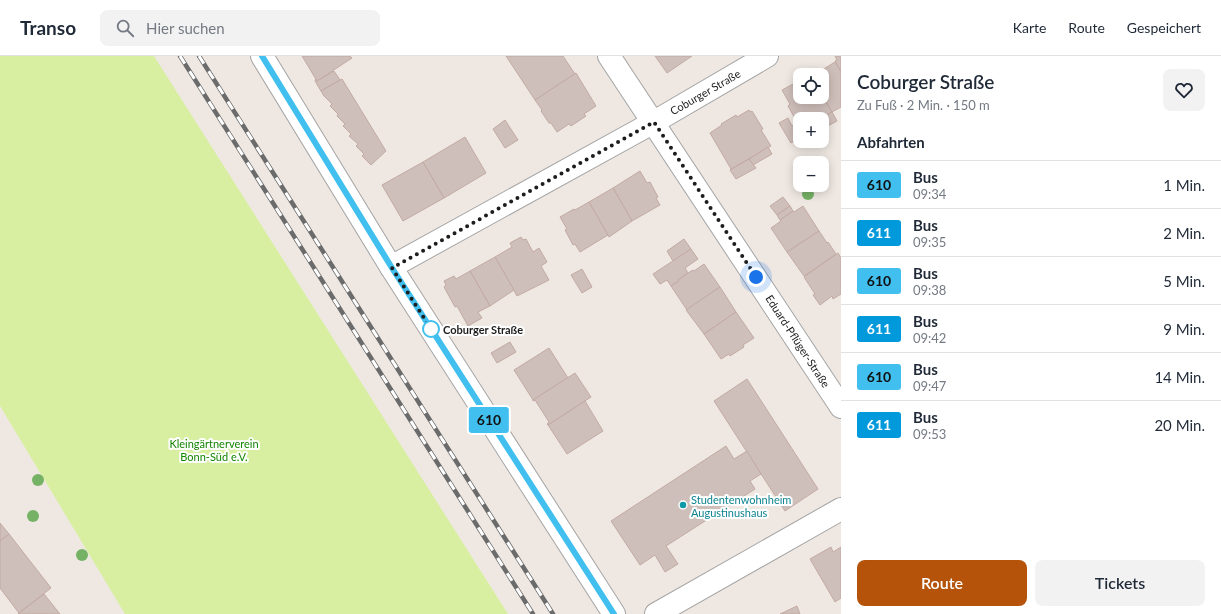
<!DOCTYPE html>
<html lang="de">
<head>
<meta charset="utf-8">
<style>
	:root { --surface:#fff; --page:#f2f2f3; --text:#1f2937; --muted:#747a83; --line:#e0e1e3; --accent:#b45309 }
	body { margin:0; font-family:Lato,sans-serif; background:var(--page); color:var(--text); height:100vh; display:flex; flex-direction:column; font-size:15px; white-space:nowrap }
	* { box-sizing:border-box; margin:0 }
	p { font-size:13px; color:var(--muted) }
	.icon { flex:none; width:22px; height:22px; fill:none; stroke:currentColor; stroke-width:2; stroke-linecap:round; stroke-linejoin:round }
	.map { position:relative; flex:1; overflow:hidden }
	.drawer { display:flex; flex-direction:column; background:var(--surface); width:380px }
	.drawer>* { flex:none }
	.badge { padding:0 8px; border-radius:3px; font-size:14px; line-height:26px }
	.tools { position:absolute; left:793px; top:12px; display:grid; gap:8px }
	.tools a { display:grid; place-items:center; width:36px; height:36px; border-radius:8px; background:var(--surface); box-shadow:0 2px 10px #0003; font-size:20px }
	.you { position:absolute; width:20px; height:20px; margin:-10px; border:3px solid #fff; border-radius:50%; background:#1a73e8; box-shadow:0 0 0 6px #1a73e833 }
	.map>.badge { position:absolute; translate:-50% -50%; box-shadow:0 0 0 2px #fff }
	h2 { padding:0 16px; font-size:15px; line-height:36px }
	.round { display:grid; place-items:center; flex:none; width:42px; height:42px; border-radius:8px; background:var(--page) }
	.summary { display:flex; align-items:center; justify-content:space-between; height:68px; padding:0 16px }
	h1 { font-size:19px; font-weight:600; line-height:30px }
	.primary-button { display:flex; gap:8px; margin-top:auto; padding:8px 16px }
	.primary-button a { flex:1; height:46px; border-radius:8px; background:var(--accent); color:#fff; font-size:16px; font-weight:600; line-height:46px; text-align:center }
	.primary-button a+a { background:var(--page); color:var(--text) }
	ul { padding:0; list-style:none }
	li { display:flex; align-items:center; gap:12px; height:48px; padding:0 16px; border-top:1px solid var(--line) }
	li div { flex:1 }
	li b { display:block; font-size:15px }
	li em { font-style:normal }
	li .badge { min-width:44px; font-weight:700; text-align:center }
	header { display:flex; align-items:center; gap:24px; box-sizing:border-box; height:56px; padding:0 20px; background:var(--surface); border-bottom:1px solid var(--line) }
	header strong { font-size:19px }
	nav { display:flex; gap:22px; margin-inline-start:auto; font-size:14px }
	.search { width:280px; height:36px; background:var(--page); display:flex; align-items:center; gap:10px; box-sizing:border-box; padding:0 14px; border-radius:8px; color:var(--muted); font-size:15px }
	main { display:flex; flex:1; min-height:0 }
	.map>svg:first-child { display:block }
	.grass { fill:#d8efa2 }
	.building { fill:#cfbfba; stroke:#c2aaa3 }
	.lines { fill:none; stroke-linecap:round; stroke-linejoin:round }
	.minor-casing { stroke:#a4a4a4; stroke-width:24 }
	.minor { stroke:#fff; stroke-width:22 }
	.rail-casing { stroke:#6b6b6b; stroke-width:4.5 }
	.rail { stroke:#fff; stroke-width:3; stroke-dasharray:9; stroke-linecap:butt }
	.tree { fill:#76b266 }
	.line-casing { stroke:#fff; stroke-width:9 }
	.line { stroke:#41bfef; stroke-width:6 }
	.walk { stroke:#1d1d1d; stroke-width:4; stroke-dasharray:0 7.2 }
	.stop-dot { fill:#fff; stroke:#41bfef; stroke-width:2 }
	.culture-dot { fill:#0f9aa8; stroke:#fff; stroke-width:1.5 }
	.labels { text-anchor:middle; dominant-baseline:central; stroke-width:4; stroke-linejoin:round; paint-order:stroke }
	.street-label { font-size:11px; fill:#1d1d1d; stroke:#fff }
	.stop-label { font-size:11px; font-weight:bold; fill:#1d1d1d; stroke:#fff; text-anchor:start }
	.park-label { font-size:11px; fill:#138501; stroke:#fff }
	.culture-label { font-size:11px; fill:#0d838f; stroke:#fff; text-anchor:start }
</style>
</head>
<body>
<header>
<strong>Transo</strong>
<div class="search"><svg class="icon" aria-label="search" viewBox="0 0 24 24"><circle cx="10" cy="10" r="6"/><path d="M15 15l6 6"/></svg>Hier suchen</div>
<nav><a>Karte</a><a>Route</a><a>Gespeichert</a></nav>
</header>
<main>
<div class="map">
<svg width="841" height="558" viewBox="0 0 841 558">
	<rect width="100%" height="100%" fill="#efe8e2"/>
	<!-- grass -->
	<polygon class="grass" points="0,0 154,0 508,558 125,558 0,350"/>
	<!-- building -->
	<g class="building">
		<polygon points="302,0 350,0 352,2 317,25"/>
		<polygon points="506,0 563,0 575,18 535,44"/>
		<polygon points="655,0 692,0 667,17"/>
		<polygon points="835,0 841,0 841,16 835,5 837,4"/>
		<polygon points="835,6 841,16 841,51 832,56 822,40 822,19 814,19"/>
		<polygon points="334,15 340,24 321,35 315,25 316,23 317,25"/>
		<polygon points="576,17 596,50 584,58 586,60 571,70 569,68 557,76 551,67 549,67 541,55 542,54 535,44"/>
		<polygon points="800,20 800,41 822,41 822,40 832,56 820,63 800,63 800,64 797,66 788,50 790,48 782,34 797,26 795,23"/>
		<polygon points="342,23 386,95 371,109 362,100 364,98 356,90 358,88 349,80 351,78 343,70 345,68 337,60 338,58 330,50 332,48 324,40 321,35"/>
		<polygon points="749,54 750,56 752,55 763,73 761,74 771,90 731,113 710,77 722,69 721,68 736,59 737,61"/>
		<polygon points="832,56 837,65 822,73 822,63 820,63"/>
		<polygon points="788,62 792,70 796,67 800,74 800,82 791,87 779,67"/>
		<polygon points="505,64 518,84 505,92 493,73"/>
		<polygon points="465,81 486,117 444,142 423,106"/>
		<polygon points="768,91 772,98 753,109 749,103"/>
		<polygon points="749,103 756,112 736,123 730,114"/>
		<polygon points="423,106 444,142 403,165 382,129"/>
		<polygon points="640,115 647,127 650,126 658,141 656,142 660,149 632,165 613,132"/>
		<polygon points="613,132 632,165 609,181 589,146"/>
		<polygon points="783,141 790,150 777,159 770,150"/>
		<polygon points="589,146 608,179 580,196 575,188 573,189 565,174 567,173 560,161 574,153 575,154"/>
		<polygon points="790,150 793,155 780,164 777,159"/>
		<polygon points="803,150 819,175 787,196 771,172 781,165 780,164 793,155 794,156"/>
		<polygon points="819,175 827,187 828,186 836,198 804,220 787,196"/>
		<polygon points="521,181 523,184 526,183 533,196 539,192 547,206 541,210 549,224 517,240 495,201 512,191 510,187"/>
		<polygon points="684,183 691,193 673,205 667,195"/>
		<polygon points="691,193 698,203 685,212 688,217 678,224 679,225 671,230 667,224 660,228 653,218"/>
		<polygon points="838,197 841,202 841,238 833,243 832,240 820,249 813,239 815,238 804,221"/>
		<polygon points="495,201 514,234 490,250 470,215"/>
		<polygon points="704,208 720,231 687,254 671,230 679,225 678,224 688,217 693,214 694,215"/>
		<polygon points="582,213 592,231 582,237 571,219"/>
		<polygon points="470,215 490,250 478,256 482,262 468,270 457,250 455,251 444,231 446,229 444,225 454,220 456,223"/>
		<polygon points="720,231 736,256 704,278 686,254"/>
		<polygon points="736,256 754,282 743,289 744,291 730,300 729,298 721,303 704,278"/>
		<polygon points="510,286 516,296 497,307 491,297"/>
		<polygon points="549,292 568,322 533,344 514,314"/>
		<polygon points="575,317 591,341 548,369 547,368 549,366 535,344 533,345 533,344"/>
		<polygon points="747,323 818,433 785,455 714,345"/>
		<polygon points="585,345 603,375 567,398 548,369"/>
		<polygon points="726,390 734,403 747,395 761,418 750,425 755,433 666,490 678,508 665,516 655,499 640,509 611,465"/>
		<polygon points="0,467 9,478 0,485"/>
		<polygon points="9,478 51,532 19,557 0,532 0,485"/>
		<polygon points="831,491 833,496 841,491 841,542 835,546 810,503"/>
		<polygon points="44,538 60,558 18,558 19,557"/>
		<polygon points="797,550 800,558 780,558"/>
	</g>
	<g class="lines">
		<defs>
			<g id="minor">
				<polyline points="262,0 391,211 614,558"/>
				<polyline points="609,0 841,351"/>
				<polyline points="391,211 654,66 767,0"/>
				<polyline points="656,558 841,453"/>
			</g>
		</defs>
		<!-- minor casing -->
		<use href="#minor" class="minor-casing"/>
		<!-- minor -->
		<use href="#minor" class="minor"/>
		<defs>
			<g id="rail">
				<polyline points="180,0 533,558"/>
				<polyline points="199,0 553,558"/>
			</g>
		</defs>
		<!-- rail casing -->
		<use href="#rail" class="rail-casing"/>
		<!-- rail -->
		<use href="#rail" class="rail"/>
	</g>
	<!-- trees -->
	<g class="tree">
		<circle cx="808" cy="138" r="6"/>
		<circle cx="38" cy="424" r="6"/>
		<circle cx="33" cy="460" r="6"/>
		<circle cx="82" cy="499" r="6"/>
	</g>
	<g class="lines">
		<defs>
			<polyline id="line" points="262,0 392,212 614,558"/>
		</defs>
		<!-- line casing -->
		<use href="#line" class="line-casing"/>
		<!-- line -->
		<use href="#line" class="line"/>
		<!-- walk -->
		<polyline class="walk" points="431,273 392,212 654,66 756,221"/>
	</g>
	<!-- markers -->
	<circle class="stop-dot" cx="431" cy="273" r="8"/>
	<circle class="culture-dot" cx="683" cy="449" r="4"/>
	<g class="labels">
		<!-- street labels -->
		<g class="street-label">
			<text transform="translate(705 36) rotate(-30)">Coburger Straße</text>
			<text transform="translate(798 285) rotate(57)">Eduard-Pflüger-Straße</text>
		</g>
		<!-- stop labels -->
		<g class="stop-label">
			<text x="443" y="273">Coburger Straße</text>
		</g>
		<!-- park labels -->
		<g class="park-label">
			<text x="214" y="387">Kleingärtnerverein<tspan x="214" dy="13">Bonn-Süd e.V.</tspan></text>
		</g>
		<!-- culture labels -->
		<g class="culture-label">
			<text x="691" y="443">Studentenwohnheim<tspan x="691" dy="13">Augustinushaus</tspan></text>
		</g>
	</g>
</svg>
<div class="tools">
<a><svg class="icon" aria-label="locate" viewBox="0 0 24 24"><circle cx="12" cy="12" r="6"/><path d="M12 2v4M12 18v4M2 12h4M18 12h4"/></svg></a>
<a>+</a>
<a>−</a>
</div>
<div class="you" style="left:756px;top:221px"></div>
<b class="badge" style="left:489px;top:364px;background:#41bfef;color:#111">610</b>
</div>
<section class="drawer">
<div class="summary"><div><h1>Coburger Straße</h1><p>Zu Fuß · 2 Min. · 150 m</p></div><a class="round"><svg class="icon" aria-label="heart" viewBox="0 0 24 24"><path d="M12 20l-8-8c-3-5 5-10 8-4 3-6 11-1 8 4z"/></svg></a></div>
<h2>Abfahrten</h2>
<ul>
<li><span class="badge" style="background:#41bfef;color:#111">610</span><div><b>Bus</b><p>09:34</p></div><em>1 Min.</em></li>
<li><span class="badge" style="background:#0099dc;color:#fff">611</span><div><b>Bus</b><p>09:35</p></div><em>2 Min.</em></li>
<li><span class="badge" style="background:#41bfef;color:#111">610</span><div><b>Bus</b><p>09:38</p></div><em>5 Min.</em></li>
<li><span class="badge" style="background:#0099dc;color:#fff">611</span><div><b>Bus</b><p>09:42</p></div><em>9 Min.</em></li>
<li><span class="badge" style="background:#41bfef;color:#111">610</span><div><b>Bus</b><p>09:47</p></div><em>14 Min.</em></li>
<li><span class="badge" style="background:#0099dc;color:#fff">611</span><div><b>Bus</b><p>09:53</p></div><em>20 Min.</em></li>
</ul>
<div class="primary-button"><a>Route</a><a>Tickets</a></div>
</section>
</main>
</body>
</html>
